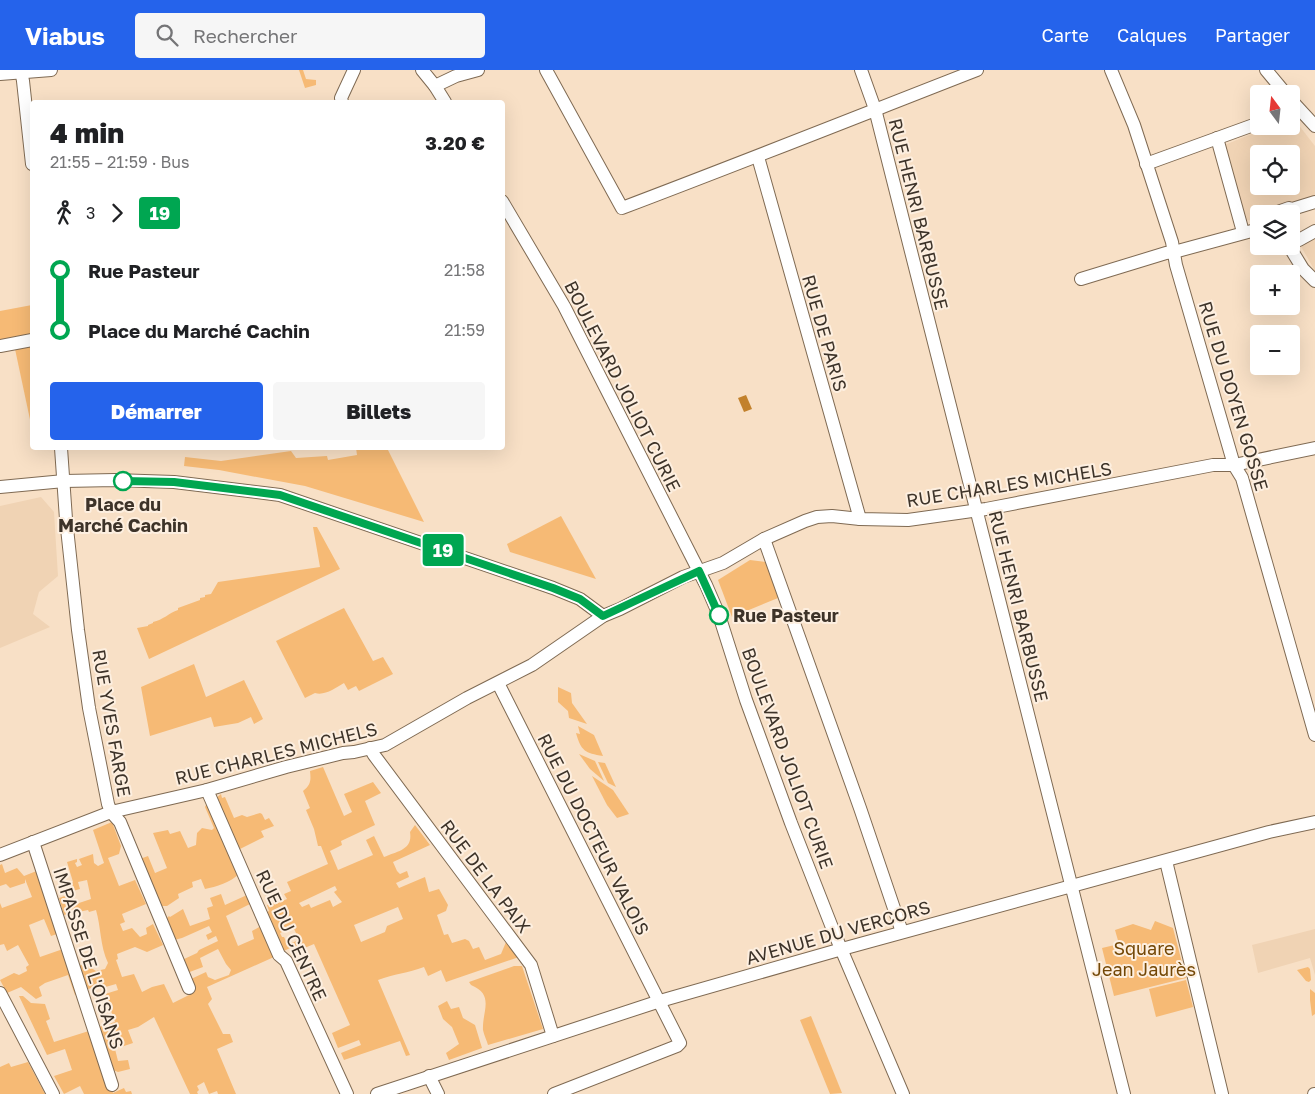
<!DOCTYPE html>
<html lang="fr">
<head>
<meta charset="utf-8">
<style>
	:root { --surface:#fff; --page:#f6f6f6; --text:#202124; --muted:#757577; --accent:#2563eb }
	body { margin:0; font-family:"Golos Text",sans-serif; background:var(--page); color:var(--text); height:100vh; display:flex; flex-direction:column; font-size:19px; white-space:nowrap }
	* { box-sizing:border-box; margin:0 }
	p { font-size:16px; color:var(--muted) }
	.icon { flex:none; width:28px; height:28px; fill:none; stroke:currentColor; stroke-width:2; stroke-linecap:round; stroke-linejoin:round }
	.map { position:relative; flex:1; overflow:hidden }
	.side { position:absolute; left:30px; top:30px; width:475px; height:350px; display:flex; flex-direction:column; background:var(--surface); border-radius:5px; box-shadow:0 5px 20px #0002 }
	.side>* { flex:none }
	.badge { padding:0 10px; border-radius:4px; font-size:18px; line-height:32px }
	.needle { width:32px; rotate:345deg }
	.buttons { position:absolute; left:1250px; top:15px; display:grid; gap:10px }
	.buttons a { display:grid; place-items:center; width:50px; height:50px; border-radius:5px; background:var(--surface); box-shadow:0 5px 20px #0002; font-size:25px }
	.map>.badge { position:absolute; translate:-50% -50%; box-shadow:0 0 0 2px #fff }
	.legs { display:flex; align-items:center; gap:8px; height:55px; padding:0 20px; font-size:16px }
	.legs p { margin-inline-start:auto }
	.head { display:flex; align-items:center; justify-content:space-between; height:85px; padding:0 20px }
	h1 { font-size:28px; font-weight:800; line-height:38px }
	.primary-button { display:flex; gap:10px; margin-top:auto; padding:10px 20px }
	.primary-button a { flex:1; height:58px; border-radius:5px; background:var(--accent); color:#fff; font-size:20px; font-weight:800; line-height:58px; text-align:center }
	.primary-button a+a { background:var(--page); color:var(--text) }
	ul { padding:0 20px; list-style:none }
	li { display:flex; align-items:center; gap:18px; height:60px; font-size:19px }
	li i { display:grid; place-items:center; width:8px; height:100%; margin:0 6px; background:currentColor }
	li i::after { content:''; width:12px; height:12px; margin:-6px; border:4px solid; border-radius:50%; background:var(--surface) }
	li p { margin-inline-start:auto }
	li:first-child i { background:linear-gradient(#0000 50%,currentColor 0) }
	li:last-child i { background:linear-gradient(currentColor 50%,#0000 0) }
	header { display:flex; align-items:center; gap:30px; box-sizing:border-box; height:70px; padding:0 25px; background:var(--accent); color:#fff }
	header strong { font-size:24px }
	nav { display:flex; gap:28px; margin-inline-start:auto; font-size:18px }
	.search { width:350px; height:45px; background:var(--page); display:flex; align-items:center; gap:12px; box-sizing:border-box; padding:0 18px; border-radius:5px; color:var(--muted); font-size:19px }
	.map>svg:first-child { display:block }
	.built { fill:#f0d3b4; fill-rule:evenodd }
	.green { fill:#f6ba75; fill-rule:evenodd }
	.water { fill:#c2812c }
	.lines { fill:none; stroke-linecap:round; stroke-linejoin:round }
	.minor-casing { stroke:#7f6a53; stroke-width:14 }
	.minor { stroke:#fff; stroke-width:12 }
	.line-1-casing { stroke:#fff; stroke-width:11 }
	.line-1 { stroke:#00a651; stroke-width:8 }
	.stop-1-dot { fill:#fff; stroke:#00a651; stroke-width:2.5 }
	.labels { text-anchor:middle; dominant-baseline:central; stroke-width:4; stroke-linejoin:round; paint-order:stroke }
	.street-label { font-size:18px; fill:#3d3329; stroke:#fdefe0 }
	.stop-label { font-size:18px; font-weight:bold; fill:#3d3329; stroke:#fdefe0 }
	.park-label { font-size:18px; fill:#734705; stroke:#fdefe0 }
</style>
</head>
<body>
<header>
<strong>Viabus</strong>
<div class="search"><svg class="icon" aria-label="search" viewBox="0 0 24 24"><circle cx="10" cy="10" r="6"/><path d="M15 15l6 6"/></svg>Rechercher</div>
<nav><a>Carte</a><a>Calques</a><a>Partager</a></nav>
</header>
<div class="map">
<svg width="1315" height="1024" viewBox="0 0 1315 1024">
	<rect width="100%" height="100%" fill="#f8e0c6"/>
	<!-- built -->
	<g class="built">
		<path d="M 1294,49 L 1315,76 L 1315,132 L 1272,144 L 1259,144 L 1259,148 L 1246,151 L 1222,76 L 1271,56 L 1291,56 L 1291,50 ZM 1259,84 L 1291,84 L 1291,116 L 1259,116 Z"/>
		<polygon points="1315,163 1315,201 1299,173"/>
		<polygon points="41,427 54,442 58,506 39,522 33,544 50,557 0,578 0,436"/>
		<polygon points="1315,859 1315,905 1310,888 1258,903 1252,875"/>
	</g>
	<!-- green -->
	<g class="green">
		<polygon points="299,0 303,0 306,9 316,10 316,15 305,18"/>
		<polygon points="32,235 32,264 0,271 0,241"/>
		<polygon points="32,276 32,359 15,279"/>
		<polygon points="356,378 387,378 424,452 305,416 219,400 184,396 185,387 221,391 291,381 296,388 327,386 328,390 357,385"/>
		<polygon points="561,446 596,509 510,482 507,474"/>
		<path d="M 313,457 L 317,457 L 340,499 L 149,589 L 137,558 L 148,556 L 148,555 L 153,553 L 153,552 C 163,550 169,543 178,540 L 178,538 L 200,530 L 200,528 L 205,527 L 205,525 L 211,524 L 218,512 L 320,497 Z"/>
		<polygon points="750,490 765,492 767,495 778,528 732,547 718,510"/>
		<path d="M 344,538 L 373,591 L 383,587 L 393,604 L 359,621 L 356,616 L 348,620 L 344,613 C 335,618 325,626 315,623 L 305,628 L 276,571 Z"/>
		<polygon points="194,594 206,627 244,610 263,649 254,654 251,647 238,653 214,657 211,647 150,666 141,617"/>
		<polygon points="558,617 571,623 572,633 587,654 569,648 568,641 558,632"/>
		<path d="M 578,656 L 594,665 L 603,686 C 585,683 581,681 576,663 L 580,664 Z"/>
		<polygon points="579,684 595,691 604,711 590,699"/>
		<polygon points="598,692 605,693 616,717 608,713"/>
		<path d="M 323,697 L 344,746 L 352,742 L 344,724 L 373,712 L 381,723 L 365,731 L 375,755 L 341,771 L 342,775 L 330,781 L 338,800 L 373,785 L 366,770 L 374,766 L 384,787 C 397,781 413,780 410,762 L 415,755 L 430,775 L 393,792 L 397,801 L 400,804 L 407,801 L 409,807 L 396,813 L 399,818 L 425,807 L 429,822 L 439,819 L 448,835 L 446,841 L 437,845 L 444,865 L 448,864 L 452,873 L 465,869 L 469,871 L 473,879 L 479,877 L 485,890 L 501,884 L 506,872 L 519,887 L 446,912 L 441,900 L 428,906 L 424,897 C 408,903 394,904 378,910 L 410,985 L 406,986 L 400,971 L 344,990 L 341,983 L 361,975 L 359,970 L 338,978 L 332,963 L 350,955 L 314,874 L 295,882 L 292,877 L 282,882 L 265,843 L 269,841 L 267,835 L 275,832 L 276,834 L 287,829 L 284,824 L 291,821 L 287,812 L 328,794 L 321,776 L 318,776 L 314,759 L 306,740 L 310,738 L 303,721 C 311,715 311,710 310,701 ZM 335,816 L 337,820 L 334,822 L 342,832 L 333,837 L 330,830 L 311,838 L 309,834 L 302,837 L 299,833 ZM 398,837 L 403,849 L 387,856 L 385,862 L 361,872 L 354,855 ZM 293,857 L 301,873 L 297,875 L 296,871 L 288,875 L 284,867 L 282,867 L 280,863 Z"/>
		<polygon points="592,706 613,720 629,744 617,748 607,735"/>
		<polygon points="221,724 222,728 225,727 234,748 242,745 247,747 260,743 262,744 265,750 269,748 274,756 261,761 264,767 238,780 215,729"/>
		<path d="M 209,734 L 239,804 C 231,812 216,817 205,819 L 201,809 L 192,812 L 193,817 L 178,824 L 179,828 L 167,836 L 158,836 L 140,789 L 148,786 L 155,803 L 167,798 L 153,763 L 168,760 L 170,764 L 180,761 L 188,778 L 196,775 L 197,763 L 202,758 L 212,760 L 214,758 L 205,737 L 206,735 Z"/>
		<path d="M 112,752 L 121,776 L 119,784 L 108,788 L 119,816 L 135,810 L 146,834 L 122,844 L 125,852 L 120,854 L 123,861 L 132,858 L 140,867 L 147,864 L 146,858 L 153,854 L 163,875 L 147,882 L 135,877 L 117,884 L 118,889 L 116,890 L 122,907 L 134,904 L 142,922 L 152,917 L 164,914 L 173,933 L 195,922 L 191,909 L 206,902 L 208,907 L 215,910 L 229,905 L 231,900 L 226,894 L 218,879 L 200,888 L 203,897 L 187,903 L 182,890 L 197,883 L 199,880 L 218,871 L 216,866 L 208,870 L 206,865 L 212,862 L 209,856 L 182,868 L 174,870 L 165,850 L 169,846 L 170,847 L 183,839 L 190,856 L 210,849 L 207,838 L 213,836 L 210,828 L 221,824 L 225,835 L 247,825 L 250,834 L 226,846 L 238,876 L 254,869 L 252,861 L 261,856 L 274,887 L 207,917 L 212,929 L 208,934 L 223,964 L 230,964 L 233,972 L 217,979 L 236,1024 L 218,1024 L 217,1021 L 209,1024 L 204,1012 L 197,1016 L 199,1020 L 197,1022 L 198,1024 L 190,1024 L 154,947 L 138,957 L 128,960 L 133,973 L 115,979 L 118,991 L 128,990 L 130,999 L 118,1002 L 110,999 L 99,957 L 115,952 L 105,924 L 118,920 L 116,914 L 102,918 L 101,915 L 85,920 L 79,895 L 88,896 L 96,901 L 105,899 L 108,893 C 100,876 101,857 96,840 L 89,842 L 88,840 L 64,845 L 59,828 L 70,824 L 73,835 L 91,829 L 87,810 L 78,812 L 80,819 L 69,822 L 66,815 L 73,812 L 67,792 L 77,789 L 77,792 L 75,793 L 77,797 L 82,795 L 79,789 L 93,784 L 94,793 L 98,796 L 104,793 L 93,760 Z"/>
		<polygon points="2,794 5,803 17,798 24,806 39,800 60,863 51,866 44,849 29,855 40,887 63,879 77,924 75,925 68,905 45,913 39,917 42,926 36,929 21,917 7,923 0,910 14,903 19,905 27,901 26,897 29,895 18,875 7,881 4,874 0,875 0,833 2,838 32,827 25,809 25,813 10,818 6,814 0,816 0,795"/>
		<polygon points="1155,851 1173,858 1186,908 1114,926 1102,878 1119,874 1115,860 1133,854 1151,860"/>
		<path d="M 514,896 L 522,896 L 543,959 L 488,975 C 487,971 484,965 483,960 C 482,941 495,925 471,915 L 469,912 Z"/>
		<polygon points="1308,897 1310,899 1311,910 1309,912 1306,911 1297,900"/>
		<polygon points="1186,910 1193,937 1156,947 1149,919"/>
		<polygon points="1310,919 1315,923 1315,944 1312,946 1310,930"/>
		<polygon points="19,926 23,926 31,933 45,934 50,949 46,951 54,972 92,960 113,1023 124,1018 126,1022 131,1021 132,1024 84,1024 80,1016 64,1024 54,1006 72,1000 65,979 47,985"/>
		<polygon points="447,931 451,939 459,937 463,948 475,955 482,978 449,990 446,983 459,974 452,957 443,949 438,936"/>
		<polygon points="811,946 842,1023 830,1024 800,950"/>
		<polygon points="28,992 45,1024 0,1024 0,997 9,993 11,997"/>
	</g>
	<!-- water -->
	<polygon class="water" points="746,325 752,339 744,342 738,328"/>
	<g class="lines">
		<defs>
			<g id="minor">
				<polyline points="21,0 23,11 32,94"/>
				<polyline points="422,0 435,16 445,32"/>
				<path d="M 546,0 L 622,138 C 741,93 859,46 977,0"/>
				<polyline points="861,0 875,39 1124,1024"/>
				<polyline points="1111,0 1134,55 1172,172 1176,195 1234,395 1242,408 1315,665"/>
				<polyline points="1266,0 1286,24"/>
				<polyline points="0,4 51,0"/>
				<polyline points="435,16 456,6 478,0"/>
				<polyline points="1291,30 1315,56"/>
				<polyline points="342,32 341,28 354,0"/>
				<polyline points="1217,68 1243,162"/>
				<polyline points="758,87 860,449"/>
				<polyline points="1146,94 1259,53"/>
				<polyline points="502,131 564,236 706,515 719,545 746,630 791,753 833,860 903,1024"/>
				<polyline points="1272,144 1289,138 1289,140 1315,132"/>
				<polyline points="1291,163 1299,170 1315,161"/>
				<polyline points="1289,176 1303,199 1315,211"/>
				<polyline points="1081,209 1166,183 1174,182 1259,159"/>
				<polyline points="0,276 32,270"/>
				<polyline points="61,378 66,449 78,560 89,638 108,734 111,742 120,752 189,918"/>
				<polyline points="0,417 64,411 115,410 174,412 280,425 553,518 580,529 603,546"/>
				<polyline points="764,469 860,738 902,862"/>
				<polyline points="498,613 680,973 677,976 554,1024"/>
				<polyline points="370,678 374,685 531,895 553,966"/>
				<polyline points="207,720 279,885 286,891 347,1024"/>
				<polyline points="33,772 112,1015"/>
				<polyline points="0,785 111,742 207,720 286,697 343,683 354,682 385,675 467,628 532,595 603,546 620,539 683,507 723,493 764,469 805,451 817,447 832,446 860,449 908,450 986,439 1213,395 1234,395 1315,378"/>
				<polyline points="1166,791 1222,1024"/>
				<polyline points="0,923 53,1024"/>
				<polyline points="429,1006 438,1024"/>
				<polyline points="377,1024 660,931 842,879 1269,762 1315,752"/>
				<polyline points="1314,1024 1315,1024"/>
			</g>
		</defs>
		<!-- minor casing -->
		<use href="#minor" class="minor-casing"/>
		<!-- minor -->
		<use href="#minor" class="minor"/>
	</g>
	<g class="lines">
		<defs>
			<polyline id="line-1" points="123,411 174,412 280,425 553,518 580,529 603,546 699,501 719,545"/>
		</defs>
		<!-- line-1 casing -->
		<use href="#line-1" class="line-1-casing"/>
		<!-- line-1 -->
		<use href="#line-1" class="line-1"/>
	</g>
	<!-- markers -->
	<g class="stop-1-dot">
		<circle cx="123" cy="411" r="9"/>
		<circle cx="719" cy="545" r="9"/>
	</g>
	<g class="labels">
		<!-- street labels -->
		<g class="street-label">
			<text transform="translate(919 144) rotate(76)">RUE HENRI BARBUSSE</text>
			<text transform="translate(825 263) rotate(74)">RUE DE PARIS</text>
			<text transform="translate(623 316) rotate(63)">BOULEVARD JOLIOT CURIE</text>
			<text transform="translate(1234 326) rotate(73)">RUE DU DOYEN GOSSE</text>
			<text transform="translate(1009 414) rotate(-9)">RUE CHARLES MICHELS</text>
			<text transform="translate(1019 536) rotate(76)">RUE HENRI BARBUSSE</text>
			<text transform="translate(112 653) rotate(80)">RUE YVES FARGE</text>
			<text transform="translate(276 683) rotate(-14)">RUE CHARLES MICHELS</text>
			<text transform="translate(788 688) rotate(70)">BOULEVARD JOLIOT CURIE</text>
			<text transform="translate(594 764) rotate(63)">RUE DU DOCTEUR VALOIS</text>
			<text transform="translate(486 806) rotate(53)">RUE DE LA PAIX</text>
			<text transform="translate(838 862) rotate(-16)">AVENUE DU VERCORS</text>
			<text transform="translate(292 865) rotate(65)">RUE DU CENTRE</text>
			<text transform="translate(89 888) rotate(72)">IMPASSE DE L'OISANS</text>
		</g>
		<!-- stop labels -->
		<g class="stop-label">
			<text x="123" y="434">Place du<tspan x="123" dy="21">Marché Cachin</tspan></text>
			<text x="733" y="545" text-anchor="start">Rue Pasteur</text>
		</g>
		<!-- park labels -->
		<g class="park-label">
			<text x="1144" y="878">Square<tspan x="1144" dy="21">Jean Jaurès</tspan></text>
		</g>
	</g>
</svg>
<div class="buttons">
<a><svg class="needle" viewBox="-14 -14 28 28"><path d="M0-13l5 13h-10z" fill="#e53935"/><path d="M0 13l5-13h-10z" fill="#757577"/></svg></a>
<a><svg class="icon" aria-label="locate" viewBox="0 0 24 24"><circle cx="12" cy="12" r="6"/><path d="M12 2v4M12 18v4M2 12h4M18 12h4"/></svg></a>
<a><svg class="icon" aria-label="layers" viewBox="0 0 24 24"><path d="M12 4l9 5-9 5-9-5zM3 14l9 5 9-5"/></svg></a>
<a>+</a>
<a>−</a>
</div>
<b class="badge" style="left:443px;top:480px;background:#00a651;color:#fff">19</b>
<section class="side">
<div class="head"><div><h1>4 min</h1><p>21:55 – 21:59 · Bus</p></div><b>3.20 €</b></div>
<div class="legs"><svg class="icon" aria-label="walk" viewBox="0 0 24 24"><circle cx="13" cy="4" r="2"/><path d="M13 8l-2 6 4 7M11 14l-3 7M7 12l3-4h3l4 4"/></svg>3<svg class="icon" aria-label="forward" viewBox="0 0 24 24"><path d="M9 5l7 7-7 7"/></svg><b class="badge" style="background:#00a651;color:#fff">19</b></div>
<ul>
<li><i style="color:#00a651"></i><b>Rue Pasteur</b><p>21:58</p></li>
<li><i style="color:#00a651"></i><b>Place du Marché Cachin</b><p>21:59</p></li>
</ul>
<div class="primary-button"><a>Démarrer</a><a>Billets</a></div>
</section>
</div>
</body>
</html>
